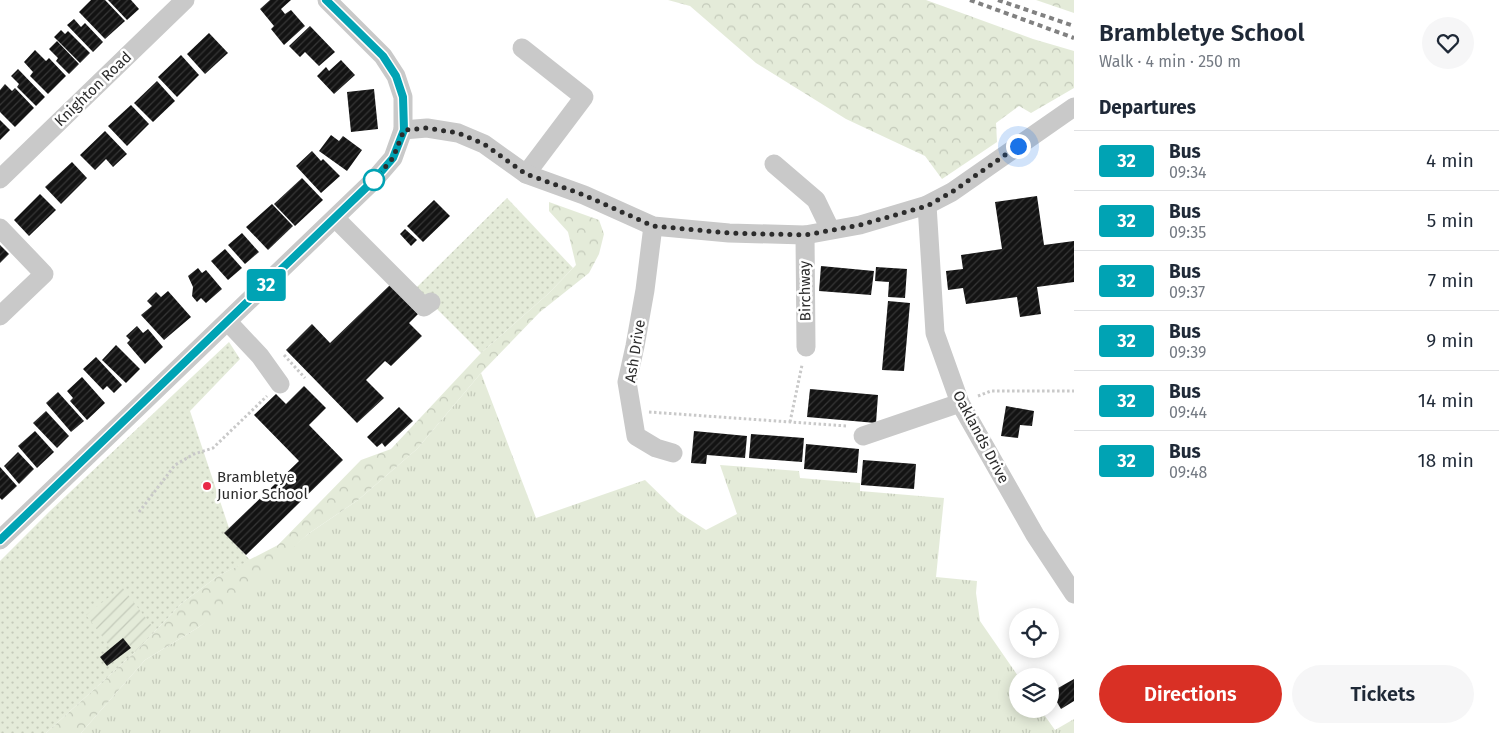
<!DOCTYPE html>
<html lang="en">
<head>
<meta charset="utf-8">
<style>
	:root { --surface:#fff; --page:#f6f6f7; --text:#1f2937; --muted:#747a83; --line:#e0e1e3; --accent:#d93025 }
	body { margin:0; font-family:"Fira Sans",sans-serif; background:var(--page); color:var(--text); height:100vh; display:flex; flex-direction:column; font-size:19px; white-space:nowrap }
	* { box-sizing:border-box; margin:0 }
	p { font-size:16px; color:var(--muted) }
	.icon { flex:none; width:28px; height:28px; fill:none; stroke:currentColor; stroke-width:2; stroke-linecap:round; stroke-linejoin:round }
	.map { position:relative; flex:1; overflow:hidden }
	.details { display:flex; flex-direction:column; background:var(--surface); width:425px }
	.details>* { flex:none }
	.badge { padding:0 10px; border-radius:4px; font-size:18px; line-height:32px }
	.tools { position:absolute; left:1009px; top:608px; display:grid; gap:10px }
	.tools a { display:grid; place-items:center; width:50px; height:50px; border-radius:50%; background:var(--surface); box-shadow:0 2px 12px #0003; font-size:25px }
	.you { position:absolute; width:25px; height:25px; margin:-12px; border:4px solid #fff; border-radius:50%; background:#1a73e8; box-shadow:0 0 0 8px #1a73e833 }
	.map>.badge { position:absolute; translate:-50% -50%; box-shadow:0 0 0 2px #fff }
	h2 { padding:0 25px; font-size:19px; line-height:45px }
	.round { display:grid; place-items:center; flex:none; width:52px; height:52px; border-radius:26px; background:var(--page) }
	.headline { display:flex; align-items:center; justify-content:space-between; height:85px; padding:0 25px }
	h1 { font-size:24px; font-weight:600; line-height:38px }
	.cta { display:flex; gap:10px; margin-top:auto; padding:10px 25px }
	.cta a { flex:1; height:58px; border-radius:30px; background:var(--accent); color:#fff; font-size:20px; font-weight:600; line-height:58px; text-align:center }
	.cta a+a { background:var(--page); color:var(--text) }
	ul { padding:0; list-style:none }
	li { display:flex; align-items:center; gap:15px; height:60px; padding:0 25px; border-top:1px solid var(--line) }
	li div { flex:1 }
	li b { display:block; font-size:19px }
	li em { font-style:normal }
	li .badge { min-width:55px; font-weight:700; text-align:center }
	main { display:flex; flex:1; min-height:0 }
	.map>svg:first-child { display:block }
	.grass { fill:url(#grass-tufts) }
	.forest { fill:url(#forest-crowns) }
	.park { fill:url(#park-dots) }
	.garden { fill:url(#garden-furrows) }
	.building { fill:url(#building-hatch) }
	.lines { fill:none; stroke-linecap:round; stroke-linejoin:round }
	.path { stroke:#c9c9c9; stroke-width:3; stroke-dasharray:2.5 2.5; stroke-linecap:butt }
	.minor { stroke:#c9c9c9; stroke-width:19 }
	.rail { stroke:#818181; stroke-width:4; stroke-dasharray:5 4; stroke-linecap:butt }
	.line-casing { stroke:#fff; stroke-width:11 }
	.line { stroke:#00a3b4; stroke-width:8 }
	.walk { stroke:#2c2c2c; stroke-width:5; stroke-dasharray:0 9 }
	.stop-dot { fill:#fff; stroke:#00a3b4; stroke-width:2.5 }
	.poi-dot { fill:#e92948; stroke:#fff; stroke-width:2 }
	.labels { text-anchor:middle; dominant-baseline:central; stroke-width:5; stroke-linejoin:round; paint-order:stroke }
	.street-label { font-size:15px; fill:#2c2c2c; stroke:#fff }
	.poi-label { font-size:15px; fill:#2c2c2c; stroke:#fff; text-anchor:start }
</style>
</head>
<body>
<main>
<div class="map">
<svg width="1074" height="733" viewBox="0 0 1074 733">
	<defs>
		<pattern id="grass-tufts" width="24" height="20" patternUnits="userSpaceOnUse" patternTransform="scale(1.25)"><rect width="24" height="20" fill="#e4ebd9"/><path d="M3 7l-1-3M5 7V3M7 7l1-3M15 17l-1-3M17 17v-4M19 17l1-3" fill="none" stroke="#c4caba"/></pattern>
		<pattern id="forest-crowns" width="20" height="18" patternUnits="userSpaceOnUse" patternTransform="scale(1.25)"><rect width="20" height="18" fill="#e4ebd9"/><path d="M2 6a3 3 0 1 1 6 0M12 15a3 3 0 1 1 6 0" fill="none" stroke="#c4caba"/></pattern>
		<pattern id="park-dots" width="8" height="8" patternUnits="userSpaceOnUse" patternTransform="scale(1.25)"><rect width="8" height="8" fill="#e4ebd9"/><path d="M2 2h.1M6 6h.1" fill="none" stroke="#c4caba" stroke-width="1.8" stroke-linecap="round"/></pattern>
		<pattern id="garden-furrows" width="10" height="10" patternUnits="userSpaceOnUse" patternTransform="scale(1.25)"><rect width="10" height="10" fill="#e4ebd9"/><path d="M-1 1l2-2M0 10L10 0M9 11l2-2" fill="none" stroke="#c4caba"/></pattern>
		<pattern id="building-hatch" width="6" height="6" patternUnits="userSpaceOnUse" patternTransform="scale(1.25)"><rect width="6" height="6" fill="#131313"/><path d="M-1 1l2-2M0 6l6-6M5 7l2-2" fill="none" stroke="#363636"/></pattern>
	</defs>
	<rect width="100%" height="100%" fill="#fff"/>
	<!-- grass -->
	<polygon class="grass" points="481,373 536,518 645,480 678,512 706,530 737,514 720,465 799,471 800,478 860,483 860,491 944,498 936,577 977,581 976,593 980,621 1018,676 1018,709 1040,709 1055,730 1074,719 1074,733 81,733 145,660 199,627 308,534 358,500 417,449"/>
	<!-- forest -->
	<g class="forest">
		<polygon points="668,0 926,0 1033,39 1074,51 1074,88 1031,113 1019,106 996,123 997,142 942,179 925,156 846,119 756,63 690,6"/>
		<polygon points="1036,0 1074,0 1074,13"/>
		<polygon points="549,202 599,220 604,234 599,254 589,273 540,312 481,373 417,449 358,500 308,534 240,597 199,627 145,660 81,733 46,733 135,652 182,603 218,576 278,545 361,460 391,449 481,353 548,294 576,265 568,232 549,211"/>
	</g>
	<!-- park -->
	<g class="park">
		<polygon points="507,198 573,268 548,294 481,353 416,288"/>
		<polygon points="229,342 240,359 190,411 229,528 225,533 250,560 218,576 182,603 135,652 46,733 0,733 0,561 50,511"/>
	</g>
	<!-- garden -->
	<polygon class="garden" points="122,587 155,630 135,652 123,639 111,648 86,615"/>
	<!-- building -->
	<g class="building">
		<polygon points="91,0 105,0 125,21 105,39 79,12"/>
		<polygon points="108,0 131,0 139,9 127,20"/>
		<polygon points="270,0 291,0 281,9 285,14 291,10 305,26 284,45 271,29 274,26 260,9"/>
		<polygon points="74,19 81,27 85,23 103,42 93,52 67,25"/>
		<polygon points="310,26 335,52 319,66 305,52 300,57 289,46"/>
		<polygon points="61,30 65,34 68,31 90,53 80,63 54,37"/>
		<polygon points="209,33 228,53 205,74 187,54"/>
		<polygon points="57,41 79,64 69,74 56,61 58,58 49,49"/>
		<polygon points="35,50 46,61 49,58 66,76 48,94 30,76 33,72 24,62"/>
		<polygon points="181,55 199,75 177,97 158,77"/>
		<polygon points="341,60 355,75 334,94 317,76 326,67 329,71"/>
		<polygon points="18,69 45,97 36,106 17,87 19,84 11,76"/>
		<polygon points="157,81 175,101 153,122 134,103"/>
		<polygon points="5,84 12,91 15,88 34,108 15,127 0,112 0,90"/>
		<polygon points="374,89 378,129 351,132 347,92"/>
		<polygon points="131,105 149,124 127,146 108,126"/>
		<polygon points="0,120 10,130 0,140"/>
		<polygon points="105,131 127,154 113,167 106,159 95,170 80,155"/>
		<polygon points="331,135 339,141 343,136 362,150 347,171 319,151"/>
		<polygon points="312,151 321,161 323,159 340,176 321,193 296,166"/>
		<polygon points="72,162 87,178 61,204 45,187"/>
		<polygon points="302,178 323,200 295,226 274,204"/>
		<polygon points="40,194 56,210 29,236 14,220"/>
		<polygon points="1037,196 1044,245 1074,241 1074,282 1037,287 1041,314 1020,317 1017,297 966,304 963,288 948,290 946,271 963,269 961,255 1002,249 995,202"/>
		<polygon points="434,200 450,216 423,242 407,226"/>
		<polygon points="272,204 293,226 268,250 246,227"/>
		<polygon points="405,229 417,240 411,246 400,234"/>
		<polygon points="242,233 259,252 245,264 228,245"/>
		<polygon points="0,245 9,254 0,263"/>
		<polygon points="225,249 242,268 228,280 211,261"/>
		<polygon points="821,266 874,271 871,295 819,291"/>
		<polygon points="876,267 907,269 905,298 888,297 889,282 875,281"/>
		<polygon points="198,268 202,273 206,270 222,289 206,303 201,298 197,302 192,296 193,287 188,276"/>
		<polygon points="390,285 418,314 409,323 422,336 391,366 385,361 366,380 384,398 357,423 286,350 312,324 330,343"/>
		<polygon points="168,291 191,317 164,340 141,315 152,306 147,301 156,292 161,297"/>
		<polygon points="888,301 910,303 904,371 882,370"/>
		<polygon points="137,326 143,333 148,329 163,347 145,364 127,343 130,340 126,336"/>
		<polygon points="116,345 140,369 126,383 102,360"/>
		<polygon points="96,357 122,385 114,393 107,386 103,390 83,369"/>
		<polygon points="82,377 105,403 87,420 70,401 73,398 67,391"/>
		<polygon points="304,386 326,408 309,425 343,460 246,555 224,533 299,461 254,415 276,394 286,404"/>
		<polygon points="810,389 878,395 876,423 807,417"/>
		<polygon points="58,392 84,421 71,432 46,403"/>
		<polygon points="1006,406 1034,411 1032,426 1020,425 1018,438 1001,436"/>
		<polygon points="399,407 413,421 385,447 382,443 377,447 367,437"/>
		<polygon points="46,411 69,436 57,448 33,423"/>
		<polygon points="35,431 54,452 37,468 18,446"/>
		<polygon points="694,431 747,436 745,458 707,455 706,464 691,463"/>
		<polygon points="751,434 804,438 802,462 749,458"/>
		<polygon points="806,444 859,449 857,473 804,469"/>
		<polygon points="18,452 34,469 19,484 4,466"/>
		<polygon points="863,460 916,464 914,489 861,485"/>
		<polygon points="0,467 17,486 2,500 0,498"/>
		<polygon points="123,638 131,648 107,666 100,657"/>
		<polygon points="1074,679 1074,701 1061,709 1051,692"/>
	</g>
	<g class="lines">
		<!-- path -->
		<g class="path">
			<polyline points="284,355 305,378"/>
			<polyline points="978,396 991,391 1074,391"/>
			<polyline points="649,412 847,426"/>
			<polyline points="790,422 802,365"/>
			<polyline points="139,512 175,465 194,454 213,448 267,396"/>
		</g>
		<!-- minor -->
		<g class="minor">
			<polyline points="522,48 584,97 526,174"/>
			<polyline points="403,130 427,128 458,133 484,144 526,174 584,195 653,226 729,233 805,235 860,225 927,205 952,192 1074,107"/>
			<polyline points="774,164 816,200 830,229"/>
			<polyline points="0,179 185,0"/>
			<polyline points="927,205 935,333 960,403 1035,535 1074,594"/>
			<polyline points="335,218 424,307 431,302"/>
			<polyline points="653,226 645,290 635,346 627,382 636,436 656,448 673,453"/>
			<polyline points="0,228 44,274 0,316"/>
			<polyline points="805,235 806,347"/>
			<polyline points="228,322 260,356 280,384"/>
			<polyline points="863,436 960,403"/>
			<polyline points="0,540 374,180 393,158 403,130 403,97 396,76 383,56 327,0"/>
		</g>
		<!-- rail -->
		<g class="rail">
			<polyline points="970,0 1074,38"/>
			<polyline points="998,0 1074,26"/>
		</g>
	</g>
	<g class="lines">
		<defs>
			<polyline id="line" points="0,540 374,180 393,158 404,130 403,97 396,76 383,56 326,0"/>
		</defs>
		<!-- line casing -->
		<use href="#line" class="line-casing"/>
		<!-- line -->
		<use href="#line" class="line"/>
		<!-- walk -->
		<polyline class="walk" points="374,180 393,158 404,130 427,128 458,133 484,144 526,174 584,195 653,226 729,233 805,235 860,225 927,206 952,192 1018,146"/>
	</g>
	<!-- markers -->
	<circle class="stop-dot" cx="374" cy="180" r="10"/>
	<circle class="poi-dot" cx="207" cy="486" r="5"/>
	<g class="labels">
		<!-- street labels -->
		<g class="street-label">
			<text transform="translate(93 89) rotate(-44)">Knighton Road</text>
			<text transform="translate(805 291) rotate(-91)">Birchway</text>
			<text transform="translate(635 351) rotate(-81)">Ash Drive</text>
			<text transform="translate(981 437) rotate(62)">Oaklands Drive</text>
		</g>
		<!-- poi labels -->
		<g class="poi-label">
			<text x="217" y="477">Brambletye<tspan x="217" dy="17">Junior School</tspan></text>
		</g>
	</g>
</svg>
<div class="tools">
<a><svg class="icon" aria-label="locate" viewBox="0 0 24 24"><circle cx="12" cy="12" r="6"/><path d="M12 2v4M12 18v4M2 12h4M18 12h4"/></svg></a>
<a><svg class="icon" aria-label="layers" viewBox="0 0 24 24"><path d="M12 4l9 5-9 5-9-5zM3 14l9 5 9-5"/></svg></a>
</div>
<div class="you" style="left:1018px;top:146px"></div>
<b class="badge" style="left:266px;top:285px;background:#00a3b4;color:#fff">32</b>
</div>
<section class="details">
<div class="headline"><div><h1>Brambletye School</h1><p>Walk · 4 min · 250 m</p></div><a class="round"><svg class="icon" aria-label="heart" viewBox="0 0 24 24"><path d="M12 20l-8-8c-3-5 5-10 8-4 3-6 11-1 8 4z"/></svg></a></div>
<h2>Departures</h2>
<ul>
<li><span class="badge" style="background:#00a3b4;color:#fff">32</span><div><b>Bus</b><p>09:34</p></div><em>4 min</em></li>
<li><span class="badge" style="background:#00a3b4;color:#fff">32</span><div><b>Bus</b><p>09:35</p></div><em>5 min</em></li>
<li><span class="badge" style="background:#00a3b4;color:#fff">32</span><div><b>Bus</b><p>09:37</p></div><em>7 min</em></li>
<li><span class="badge" style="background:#00a3b4;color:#fff">32</span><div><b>Bus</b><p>09:39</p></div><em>9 min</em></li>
<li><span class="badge" style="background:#00a3b4;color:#fff">32</span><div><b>Bus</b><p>09:44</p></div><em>14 min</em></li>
<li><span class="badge" style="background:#00a3b4;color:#fff">32</span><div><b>Bus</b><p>09:48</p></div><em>18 min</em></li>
</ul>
<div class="cta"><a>Directions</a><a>Tickets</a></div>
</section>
</main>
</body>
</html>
